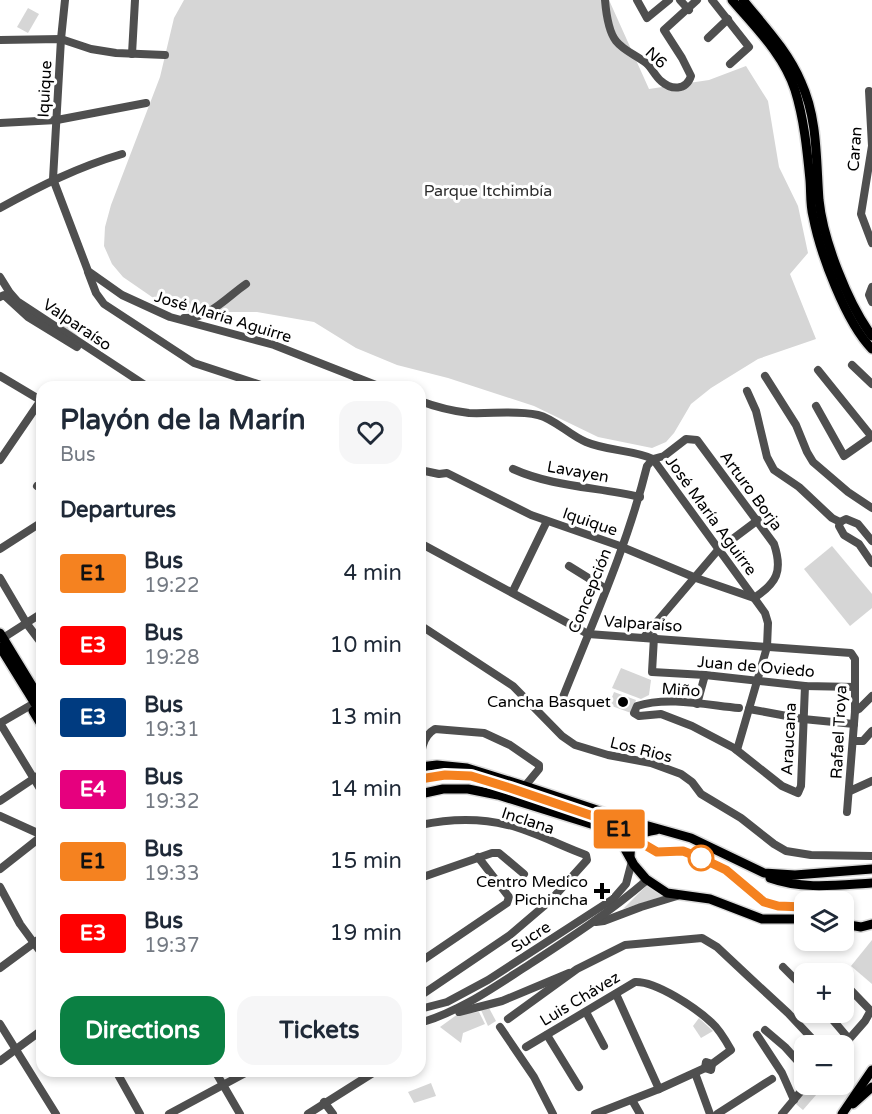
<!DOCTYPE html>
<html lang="en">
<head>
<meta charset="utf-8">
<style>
	:root { --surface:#fff; --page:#f6f6f7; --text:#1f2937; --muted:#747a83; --accent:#0b8043 }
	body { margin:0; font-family:"Varela Round",sans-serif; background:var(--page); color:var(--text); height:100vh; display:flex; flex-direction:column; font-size:22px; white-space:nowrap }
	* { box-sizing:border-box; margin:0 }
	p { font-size:20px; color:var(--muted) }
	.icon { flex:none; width:33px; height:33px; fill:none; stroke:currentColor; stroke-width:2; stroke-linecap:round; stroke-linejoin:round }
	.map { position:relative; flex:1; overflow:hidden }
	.sheet { position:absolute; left:36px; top:381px; width:390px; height:696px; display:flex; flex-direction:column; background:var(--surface); border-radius:18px; box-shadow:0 3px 9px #0003 }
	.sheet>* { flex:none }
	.badge { padding:0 12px; border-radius:4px; font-size:21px; line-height:39px }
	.controls { position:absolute; left:794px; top:891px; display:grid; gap:12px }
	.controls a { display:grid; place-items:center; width:60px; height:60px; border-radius:12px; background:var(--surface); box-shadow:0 3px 9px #0003; font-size:30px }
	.map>.badge { position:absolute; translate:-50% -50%; box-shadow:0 0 0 3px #fff }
	h2 { padding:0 24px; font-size:22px; line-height:54px }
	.round { display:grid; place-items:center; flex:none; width:63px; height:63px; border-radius:18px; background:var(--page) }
	.overview { display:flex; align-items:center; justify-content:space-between; height:102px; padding:0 24px }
	h1 { font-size:28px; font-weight:700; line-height:45px }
	.cta { display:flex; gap:12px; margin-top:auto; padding:12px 24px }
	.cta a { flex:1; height:69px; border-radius:18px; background:var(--accent); color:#fff; font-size:24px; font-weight:700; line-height:69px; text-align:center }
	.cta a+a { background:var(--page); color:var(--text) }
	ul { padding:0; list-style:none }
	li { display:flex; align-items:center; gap:18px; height:72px; padding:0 24px }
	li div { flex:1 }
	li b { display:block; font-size:22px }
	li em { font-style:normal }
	li .badge { min-width:66px; font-weight:700; text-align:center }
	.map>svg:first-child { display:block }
	.green { fill:#d6d6d6 }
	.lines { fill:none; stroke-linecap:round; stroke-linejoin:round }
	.major-casing { stroke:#dbdbdb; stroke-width:12 }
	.minor { stroke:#4f4f4f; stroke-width:8 }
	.major { stroke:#000; stroke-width:9 }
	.line-casing { stroke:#fff; stroke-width:14 }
	.line { stroke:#f58220; stroke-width:9 }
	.poi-dot { fill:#000; stroke:#fff; stroke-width:2 }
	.stop-dot { fill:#fff; stroke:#f58220; stroke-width:3 }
	.labels { text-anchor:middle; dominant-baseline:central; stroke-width:6; stroke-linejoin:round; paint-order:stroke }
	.street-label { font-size:16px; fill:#000; stroke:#fff }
	.park-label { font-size:16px; fill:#2d2d2d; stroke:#fff }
	.poi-label { font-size:16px; fill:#000; stroke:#fff; text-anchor:end }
</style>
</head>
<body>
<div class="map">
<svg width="872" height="1114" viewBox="0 0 872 1114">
	<rect width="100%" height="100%" fill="#fff"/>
	<!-- green -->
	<g class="green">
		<polygon points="184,0 609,0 649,89 709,80 746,66 768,101 779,167 798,206 808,253 790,274 816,339 758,359 711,388 691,404 674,433 666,442 652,448 598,437 534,406 448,378 397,365 356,348 314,322 257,312 183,312 165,306 123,277 112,264 104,246 105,227 111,205 160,77 174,18"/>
		<polygon points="28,8 39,14 28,33 17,27"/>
		<polygon points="66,319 81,329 76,338 59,328"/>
		<polygon points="832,546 872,594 872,608 850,626 804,569"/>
		<polygon points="621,668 651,680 649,695 641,699 612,688"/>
		<polygon points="614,692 636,700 631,713 609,705"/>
		<polygon points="647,885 664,896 623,909"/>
		<polygon points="872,940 872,984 851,966"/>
		<polygon points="489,1008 496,1021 488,1026 481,1010"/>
		<polygon points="479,1012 485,1024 463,1033 461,1043 440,1027 458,1014"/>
		<polygon points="699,1018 713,1031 701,1038 693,1026"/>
		<polygon points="431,1083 436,1096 414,1103 408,1092"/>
		<polygon points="813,1085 831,1085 828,1087 823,1087 803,1110 796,1104 799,1099"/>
	</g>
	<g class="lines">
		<defs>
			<g id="major">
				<path d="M 732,0 C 755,27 784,55 795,90 C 804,119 807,149 810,180 C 811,192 810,205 813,216 C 820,253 846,323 872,349"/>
				<path d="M 743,0 C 764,26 788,51 801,82 C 818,119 816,161 819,200 C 823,240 848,304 872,336"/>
				<polyline points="0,633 42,702"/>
				<polyline points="0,647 42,715"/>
				<polyline points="33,711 42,726"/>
				<polyline points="420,767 437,765 467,768 525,786 627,820 691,838 764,873 795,875 872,869"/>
				<polyline points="420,794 443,789 468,789 498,795 607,829 617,835 634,865 646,879 667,893 710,899 762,919 804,919"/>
				<path d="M 630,857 C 630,839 639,832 656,830"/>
				<path d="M 770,878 C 803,890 838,885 872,883"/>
				<polyline points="843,924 861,927 872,924"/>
				<polyline points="853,1104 872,1087"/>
				<polyline points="842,1114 872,1070"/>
			</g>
		</defs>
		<!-- major casing -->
		<use href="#major" class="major-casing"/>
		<!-- minor -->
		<g class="minor">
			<polyline points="65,0 61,39 53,179 88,271 122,295 170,317 274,345 381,387"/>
			<path d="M 605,0 C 606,12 608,31 616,41 C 624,51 636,55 646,63 C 652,68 655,76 661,81 C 671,90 686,91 691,76 L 682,58 L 664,30 L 697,0"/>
			<polyline points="637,0 647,18 669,0"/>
			<polyline points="680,0 689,10"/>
			<polyline points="712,0 749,47 730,64"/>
			<polyline points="708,38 728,19"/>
			<polyline points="0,40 61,39 91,49 116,53 165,55"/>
			<polyline points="132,54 135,0"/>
			<polyline points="869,91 872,146 861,214 872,243"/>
			<polyline points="0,123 57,120 146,103"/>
			<path d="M 0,208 C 40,186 78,167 122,154"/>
			<polyline points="88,272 96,293 104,304 194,363 267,387"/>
			<polyline points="0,277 10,293 17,301 148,387"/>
			<polyline points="872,287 869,295 872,302"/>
			<polyline points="0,297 4,295 28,317 77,347"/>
			<path d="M 184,318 C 209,319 227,297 246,284"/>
			<polyline points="852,365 872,384"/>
			<polyline points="818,370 872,437"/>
			<polyline points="0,376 42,401"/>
			<polyline points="765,376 796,425 807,452 813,462 848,492 872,508"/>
			<polyline points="351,387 361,380"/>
			<polyline points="747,391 756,411 767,457 774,470 799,487 832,518 840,522"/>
			<path d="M 420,401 C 436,407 452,411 469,413 C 492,414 515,410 538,415 C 555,419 569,435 586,442 C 607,451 634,450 653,459 L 765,613 L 768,623 L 767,647 L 737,750"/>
			<polyline points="816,406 844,456 871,437"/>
			<polyline points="0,460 41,400"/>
			<path d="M 513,469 C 553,487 597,487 640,497"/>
			<path d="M 420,470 L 439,474 L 447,473 L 531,515 L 620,546 L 622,547 L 696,578 L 754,598 C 777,583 783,571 774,544 L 697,440 L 686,439 L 664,456 L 653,459 L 647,466 C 627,547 592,624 561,702"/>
			<polyline points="37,486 42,489"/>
			<polyline points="840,522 839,526 844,535 859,544 872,563"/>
			<polyline points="840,522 846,519 858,524 872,541"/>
			<polyline points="420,543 588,634 851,653 855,659 855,711 847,812"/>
			<polyline points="0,549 42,522"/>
			<polyline points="569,566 606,589"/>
			<polyline points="0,578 27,624 42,644"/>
			<polyline points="513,591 547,521"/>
			<polyline points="420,625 513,686 562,736 575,745 608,755 651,763 681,774 692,782 701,794 741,818 774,844 786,851 811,855 872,856"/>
			<polyline points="644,637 718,550 758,520"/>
			<polyline points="654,637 652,672 705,675 805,686 855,687"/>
			<polyline points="0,640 42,613"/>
			<polyline points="697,704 705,675"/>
			<path d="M 739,708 C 707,705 667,696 637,706 L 634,713 L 639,716 L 661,714 L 692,726 L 734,748 L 782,786 L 798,793 L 801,786 L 805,686"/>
			<polyline points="749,709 803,719 854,724"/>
			<polyline points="855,711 859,709 872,696"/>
			<polyline points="0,723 42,792"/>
			<polyline points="0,723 38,701"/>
			<polyline points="853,741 863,741 872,731"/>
			<path d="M 421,767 C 421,753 421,737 435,729 L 484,733 L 510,745 L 539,765 L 539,769 L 525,786"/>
			<polyline points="850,791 872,781"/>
			<polyline points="0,801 42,773"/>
			<polyline points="0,816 42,835"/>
			<path d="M 420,825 C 448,819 480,818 508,825 C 533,831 561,846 586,855 L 587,860 L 551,900 L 510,935 L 420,996"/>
			<polyline points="0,869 42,836"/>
			<polyline points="420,878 492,853 499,853 524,874"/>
			<polyline points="0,887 20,924 42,954"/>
			<polyline points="596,922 604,921 641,907 677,896"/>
			<polyline points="420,962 507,903 509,897 478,857"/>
			<polyline points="783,967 804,988"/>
			<polyline points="0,968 42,937"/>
			<polyline points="843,982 869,1009 870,1012 865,1021 843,1046"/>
			<polyline points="616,994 659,1089"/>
			<polyline points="420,1009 447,1002 488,980 613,899 626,884 632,861"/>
			<polyline points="459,1012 502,1001 569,973"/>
			<polyline points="586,1012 604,1046"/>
			<polyline points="826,1012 849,1039"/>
			<polyline points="508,1019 577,969 625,945 702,938 717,947 749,977 788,1013 819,1046"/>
			<path d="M 420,1023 C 461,1011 494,987 530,964 C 570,938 610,912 647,880"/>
			<polyline points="0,1024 56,1114"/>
			<polyline points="500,1027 534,1077 553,1114"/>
			<polyline points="765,1030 785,1047 804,1068"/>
			<polyline points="547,1035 579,1087"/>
			<polyline points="757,1035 782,1073 794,1100"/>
			<path d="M 526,1047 L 635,982 C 656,981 696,1008 712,1023 C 720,1030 726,1041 731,1050 L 712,1064 L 706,1062 L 705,1068"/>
			<polyline points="0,1061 42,1030"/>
			<polyline points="116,1071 140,1114"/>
			<polyline points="215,1071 240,1114"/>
			<polyline points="695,1073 710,1114"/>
			<polyline points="632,1100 640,1114"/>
			<polyline points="324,1102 333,1114"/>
			<polyline points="169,1114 249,1071"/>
			<polyline points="308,1114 376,1071"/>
			<polyline points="595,1114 659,1089 705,1068 711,1070 712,1064"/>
			<polyline points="717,1114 772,1079"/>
			<polyline points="782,1114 807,1084"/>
		</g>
		<!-- major -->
		<use href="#major" class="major"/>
	</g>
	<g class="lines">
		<defs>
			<polyline id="line" points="420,779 445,775 471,776 510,788 599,818 657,852 683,851 701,858 726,870 764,902 778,906 804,907"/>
		</defs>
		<!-- line casing -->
		<use href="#line" class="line-casing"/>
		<!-- line -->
		<use href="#line" class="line"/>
	</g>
	<!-- markers -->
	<g class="poi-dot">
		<circle cx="623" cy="702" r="6"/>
		<path d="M599 882h6v6h6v6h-6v6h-6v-6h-6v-6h6z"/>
	</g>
	<circle class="stop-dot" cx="701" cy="858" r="12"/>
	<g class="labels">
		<!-- street labels -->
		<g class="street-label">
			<text transform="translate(656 58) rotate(43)">N6</text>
			<text transform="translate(45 89) rotate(-87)">Iquique</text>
			<text transform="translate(855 149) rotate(-86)">Caran</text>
			<text transform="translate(223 317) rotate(17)">José María Aguirre</text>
			<text transform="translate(77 325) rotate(34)">Valparaíso</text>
			<text transform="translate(578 472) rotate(10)">Lavayen</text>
			<text transform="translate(751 491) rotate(54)">Arturo Borja</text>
			<text transform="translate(711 516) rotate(54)">José María Aguirre</text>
			<text transform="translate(590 522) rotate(19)">Iquique</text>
			<text transform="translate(590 591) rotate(-68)">Concepción</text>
			<text transform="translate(643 624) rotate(4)">Valparaíso</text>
			<text transform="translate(756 667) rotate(5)">Juan de Oviedo</text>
			<text transform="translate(681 690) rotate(4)">Miño</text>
			<text transform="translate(839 732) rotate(-87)">Rafael Troya</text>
			<text transform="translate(789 739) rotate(-87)">Araucana</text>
			<text transform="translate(641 750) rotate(14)">Los Rios</text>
			<text transform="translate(528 821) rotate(18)">Inclana</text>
			<text transform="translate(531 937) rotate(-33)">Sucre</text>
			<text transform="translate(580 999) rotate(-31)">Luis Chávez</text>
		</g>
		<!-- park labels -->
		<g class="park-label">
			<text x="488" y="191">Parque Itchimbía</text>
		</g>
		<!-- poi labels -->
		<g class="poi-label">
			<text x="611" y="702">Cancha Basquet</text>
			<text x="588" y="882">Centro Medico<tspan x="588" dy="18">Pichincha</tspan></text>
		</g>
	</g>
</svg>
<div class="controls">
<a><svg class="icon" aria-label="layers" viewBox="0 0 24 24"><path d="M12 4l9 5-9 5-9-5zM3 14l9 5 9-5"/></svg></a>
<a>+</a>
<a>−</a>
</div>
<b class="badge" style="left:619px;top:829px;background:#f58220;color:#111">E1</b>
<section class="sheet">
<div class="overview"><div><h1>Playón de la Marín</h1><p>Bus</p></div><a class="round"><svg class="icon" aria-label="heart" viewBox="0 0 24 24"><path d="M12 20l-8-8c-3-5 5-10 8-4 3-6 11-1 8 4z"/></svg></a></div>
<h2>Departures</h2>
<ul>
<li><span class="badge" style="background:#f58220;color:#111">E1</span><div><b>Bus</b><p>19:22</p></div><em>4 min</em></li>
<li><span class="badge" style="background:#f00;color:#fff">E3</span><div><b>Bus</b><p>19:28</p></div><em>10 min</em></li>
<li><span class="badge" style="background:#003b80;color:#fff">E3</span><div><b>Bus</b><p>19:31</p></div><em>13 min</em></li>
<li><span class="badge" style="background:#e6007e;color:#fff">E4</span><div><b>Bus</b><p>19:32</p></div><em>14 min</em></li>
<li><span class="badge" style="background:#f58220;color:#111">E1</span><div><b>Bus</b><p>19:33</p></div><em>15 min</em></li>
<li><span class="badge" style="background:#f00;color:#fff">E3</span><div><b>Bus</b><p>19:37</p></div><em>19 min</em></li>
</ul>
<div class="cta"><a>Directions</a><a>Tickets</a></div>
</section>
</div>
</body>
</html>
